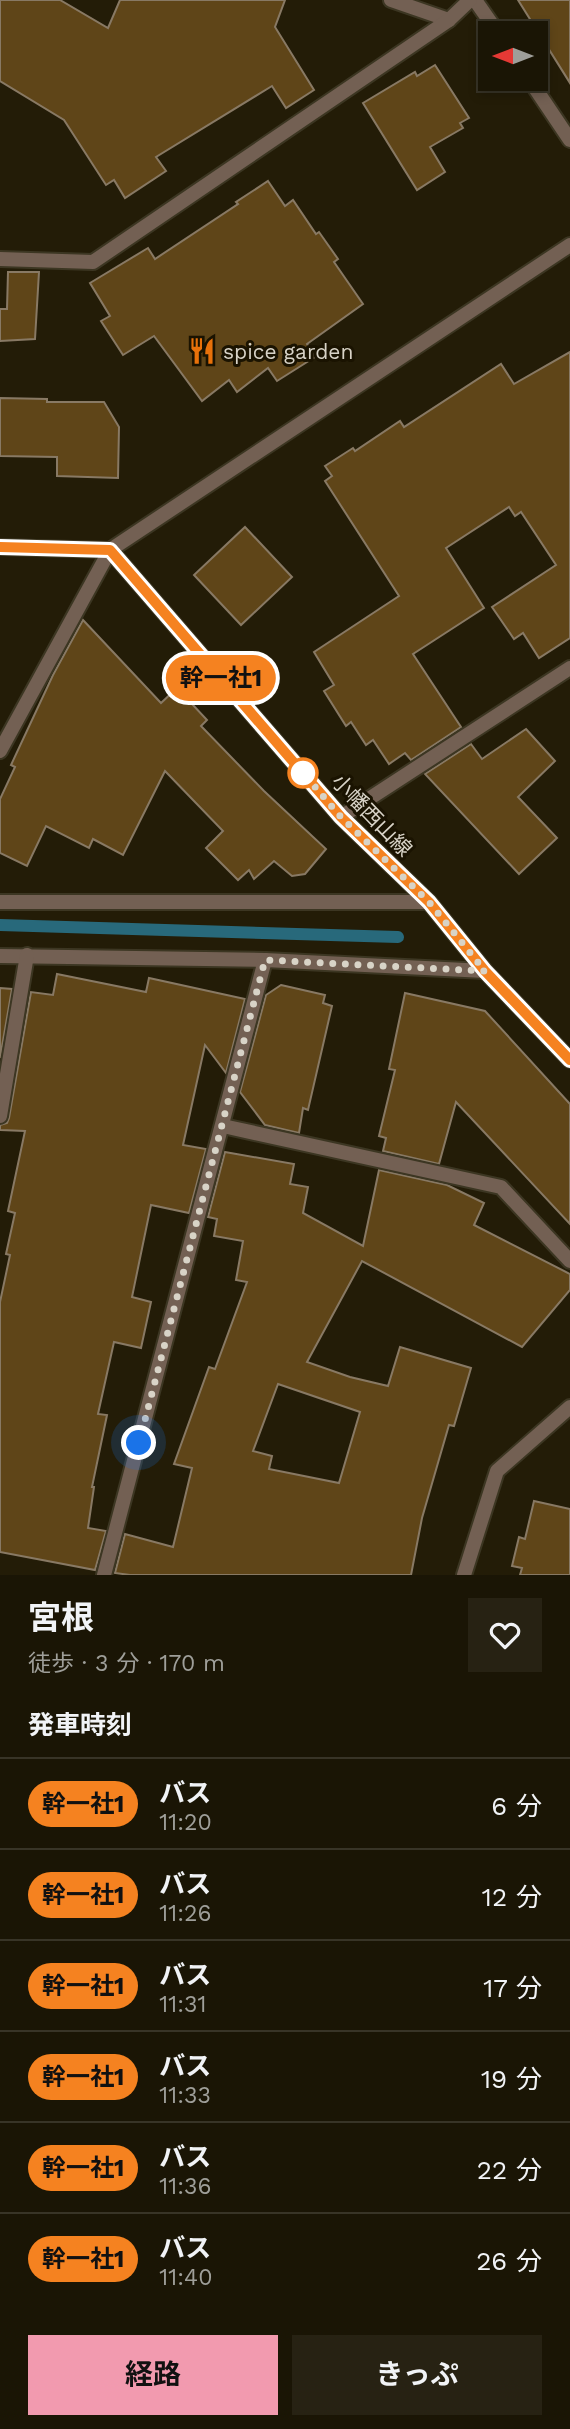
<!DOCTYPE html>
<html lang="ja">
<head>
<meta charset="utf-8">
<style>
	:root { --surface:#1a1505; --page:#272213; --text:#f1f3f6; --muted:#9f9f9a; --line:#383427; --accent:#f29aaf }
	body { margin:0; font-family:"Work Sans","Noto Sans JP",sans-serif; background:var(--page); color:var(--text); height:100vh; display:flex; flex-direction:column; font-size:26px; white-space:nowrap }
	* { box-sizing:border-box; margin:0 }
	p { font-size:23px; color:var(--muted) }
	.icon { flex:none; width:38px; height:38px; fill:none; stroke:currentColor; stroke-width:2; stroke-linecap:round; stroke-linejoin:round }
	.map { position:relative; height:1575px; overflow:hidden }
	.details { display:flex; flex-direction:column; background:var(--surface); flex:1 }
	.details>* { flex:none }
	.badge { padding:0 14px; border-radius:23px; font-size:24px; line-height:46px }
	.needle { width:46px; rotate:270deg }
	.tools { position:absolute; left:478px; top:21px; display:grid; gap:14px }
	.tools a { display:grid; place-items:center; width:70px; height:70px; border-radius:0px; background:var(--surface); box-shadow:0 4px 10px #0003,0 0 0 2px var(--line); font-size:35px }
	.you { position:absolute; width:35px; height:35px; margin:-18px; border:5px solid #fff; border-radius:50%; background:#1a73e8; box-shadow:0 0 0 10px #1a73e833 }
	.map>.badge { position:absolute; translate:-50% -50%; box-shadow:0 0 0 4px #fff }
	h2 { padding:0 28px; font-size:26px; line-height:63px }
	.round { display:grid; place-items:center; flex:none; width:74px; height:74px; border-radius:0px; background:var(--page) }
	.summary { display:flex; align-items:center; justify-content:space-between; height:119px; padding:0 28px }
	h1 { font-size:33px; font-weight:700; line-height:52px }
	.action { display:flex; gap:14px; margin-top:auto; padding:14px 28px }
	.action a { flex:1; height:80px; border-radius:0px; background:var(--accent); color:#111; font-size:28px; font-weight:700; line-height:80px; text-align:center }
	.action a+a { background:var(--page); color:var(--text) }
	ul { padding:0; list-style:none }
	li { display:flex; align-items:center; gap:21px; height:91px; padding:0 28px; border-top:2px solid var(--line) }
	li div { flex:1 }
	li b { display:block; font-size:26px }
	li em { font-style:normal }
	li .badge { min-width:77px; font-weight:700; text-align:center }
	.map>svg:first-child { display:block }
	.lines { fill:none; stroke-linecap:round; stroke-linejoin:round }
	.stream { stroke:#28697b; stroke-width:12 }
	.building { fill:#5f4518; stroke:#887964; stroke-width:2; fill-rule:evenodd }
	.minor-casing { stroke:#3c3622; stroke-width:18 }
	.tertiary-casing { stroke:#3c3622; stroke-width:18 }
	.minor { stroke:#736053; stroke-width:14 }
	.tertiary { stroke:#736053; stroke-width:14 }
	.line-casing { stroke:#fff; stroke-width:16 }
	.line { stroke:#f58220; stroke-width:10 }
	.walk { stroke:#d8d3c7; stroke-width:7; stroke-dasharray:0 12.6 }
	.stop-dot { fill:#fff; stroke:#f58220; stroke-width:3.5 }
	.labels { text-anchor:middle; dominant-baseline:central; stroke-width:6; stroke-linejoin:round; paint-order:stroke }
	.poi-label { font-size:21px; fill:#d8d3c7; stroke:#1a1301; text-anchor:start }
	.street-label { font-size:21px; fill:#d8d3c7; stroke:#1a1301 }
</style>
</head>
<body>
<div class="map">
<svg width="570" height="1575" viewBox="0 0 570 1575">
	<rect width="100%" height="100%" fill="#231c07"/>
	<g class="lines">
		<!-- stream -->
		<polyline class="stream" points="0,925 398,937"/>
	</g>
	<!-- building -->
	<g class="building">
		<polygon points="0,0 60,0 108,28 120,0 285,0 275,27 314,90 286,108 272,86 156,157 166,171 125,198 114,180 106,185 64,120 0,81"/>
		<polygon points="518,0 570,0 570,83"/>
		<polygon points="435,65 469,118 460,123 463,128 430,147 445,172 417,190 363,103 415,72 417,76"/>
		<polygon points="268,181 285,206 293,200 316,234 319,232 338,259 334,262 363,304 307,344 315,357 277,381 268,368 237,392 229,380 202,401 154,336 123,355 101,321 110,316 90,283 148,248 155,259 238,204 236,202"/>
		<polygon points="8,272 39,272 35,339 0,341 0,309 7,309"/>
		<polygon points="570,352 570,638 539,658 523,633 514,639 492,607 556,565 521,512 515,516 509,507 446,548 484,608 413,654 461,727 411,760 405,753 389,764 373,740 366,745 351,722 346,726 324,691 334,685 314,652 399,596 325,481 332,476 325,466 353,448 355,451 400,421 404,427 501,364 514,384"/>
		<polygon points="0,398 47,399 47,402 104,402 119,427 118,478 57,476 57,457 0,456"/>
		<polygon points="245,527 292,577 241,625 194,575"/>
		<polygon points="83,620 161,703 177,688 207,720 201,726 264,791 326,849 305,874 292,876 274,861 254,879 249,870 238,880 206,848 223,831 165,771 123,855 93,839 89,848 46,826 27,866 0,853 0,799 15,767 11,765 53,675"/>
		<polygon points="526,729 555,761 518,797 557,838 519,874 425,774 471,744 482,759"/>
		<polygon points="57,974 146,992 149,978 245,999 226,1073 205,1045 183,1145 206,1149 189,1213 151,1205 132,1297 151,1302 141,1348 114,1342 98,1414 107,1415 92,1487 94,1487 88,1528 106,1531 95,1570 0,1552 0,1302 10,1255 6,1254 15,1213 8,1211 25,1131 0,1130 0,1125 7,1123 9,1118 31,992 53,995"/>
		<polygon points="281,985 325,995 323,1003 332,1006 308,1110 303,1108 299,1133 265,1125 240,1092 266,995"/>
		<polygon points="0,988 12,989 0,1058"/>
		<polygon points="405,993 485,1011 570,1104 570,1224 456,1102 439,1164 383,1151 386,1138 379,1136 395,1070 389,1069"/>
		<path d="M 225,1152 L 294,1164 L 290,1184 L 308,1187 L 303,1213 L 363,1246 L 379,1170 L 447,1185 L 484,1203 L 474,1225 L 570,1274 L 570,1290 L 522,1347 L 362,1261 L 307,1362 L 350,1377 L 388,1386 L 400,1347 L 471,1368 L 454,1426 L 449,1425 L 422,1518 L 411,1575 L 130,1575 L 115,1573 L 125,1534 L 173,1547 L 192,1468 L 174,1464 L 209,1367 L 215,1369 L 247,1282 L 236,1280 L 243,1241 L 214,1236 L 217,1219 L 208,1217 ZM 278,1384 L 360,1412 L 339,1483 L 269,1469 L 272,1456 L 253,1451 Z"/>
		<polygon points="534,1501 570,1509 570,1575 520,1575 522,1568 512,1566 519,1537 525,1539"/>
	</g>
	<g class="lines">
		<defs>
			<g id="minor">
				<polyline points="391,0 449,20"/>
				<polyline points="475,0 498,33"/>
				<polyline points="529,79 570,140"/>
				<polyline points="0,259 93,262 449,20 470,0"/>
				<polyline points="0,751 110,550"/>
				<polyline points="341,817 570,668"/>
				<polyline points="0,902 429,902"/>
				<polyline points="0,956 265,960 485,971"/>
				<polyline points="0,1116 27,955"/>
				<polyline points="223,1126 501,1187 570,1261"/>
				<polyline points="104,1575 265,960"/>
			</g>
			<g id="tertiary">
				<polyline points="0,547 110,550 341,817 429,902 485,971 570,1060"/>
				<polyline points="110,550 570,245"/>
				<polyline points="464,1575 497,1471 570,1407"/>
			</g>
		</defs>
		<!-- minor casing -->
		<use href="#minor" class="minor-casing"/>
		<!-- tertiary casing -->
		<use href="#tertiary" class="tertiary-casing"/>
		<!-- minor -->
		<use href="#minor" class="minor"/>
		<!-- tertiary -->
		<use href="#tertiary" class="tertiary"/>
	</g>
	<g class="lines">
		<defs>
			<polyline id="line" points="0,547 110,550 341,817 429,902 485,971 570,1060"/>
		</defs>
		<!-- line casing -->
		<use href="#line" class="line-casing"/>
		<!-- line -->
		<use href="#line" class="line"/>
		<!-- walk -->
		<polyline class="walk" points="139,1443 265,960 485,971 429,902 341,817 303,773"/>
	</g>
	<!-- icons -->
	<defs>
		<symbol id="restaurant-bare" viewBox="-9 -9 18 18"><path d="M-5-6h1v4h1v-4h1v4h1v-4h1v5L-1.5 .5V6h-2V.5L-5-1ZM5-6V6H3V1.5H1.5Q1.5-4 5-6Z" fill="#e8710a" stroke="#1a1301" stroke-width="2.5" paint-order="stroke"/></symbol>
	</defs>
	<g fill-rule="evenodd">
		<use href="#restaurant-bare" x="183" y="332" width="38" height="38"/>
	</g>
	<!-- markers -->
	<circle class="stop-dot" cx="303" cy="773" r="14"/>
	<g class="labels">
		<!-- poi labels -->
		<g class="poi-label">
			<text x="223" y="351">spice garden</text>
		</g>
		<!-- street labels -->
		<g class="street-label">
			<text transform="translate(372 815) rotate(46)">小幡西山線</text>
		</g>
	</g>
</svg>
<div class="tools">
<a><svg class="needle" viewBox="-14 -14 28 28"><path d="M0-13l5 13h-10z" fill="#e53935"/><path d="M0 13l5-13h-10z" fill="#9f9f9a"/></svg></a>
</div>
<div class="you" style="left:139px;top:1443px"></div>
<b class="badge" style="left:221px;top:678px;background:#f58220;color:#111">幹一社1</b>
</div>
<section class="details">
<div class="summary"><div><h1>宮根</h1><p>徒歩 · 3 分 · 170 m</p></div><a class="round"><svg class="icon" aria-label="heart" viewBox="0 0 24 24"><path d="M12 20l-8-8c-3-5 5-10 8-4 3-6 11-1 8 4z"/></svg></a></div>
<h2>発車時刻</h2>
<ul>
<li><span class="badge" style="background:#f58220;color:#111">幹一社1</span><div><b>バス</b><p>11:20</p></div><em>6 分</em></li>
<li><span class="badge" style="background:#f58220;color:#111">幹一社1</span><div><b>バス</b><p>11:26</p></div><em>12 分</em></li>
<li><span class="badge" style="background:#f58220;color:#111">幹一社1</span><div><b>バス</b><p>11:31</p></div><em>17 分</em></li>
<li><span class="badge" style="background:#f58220;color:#111">幹一社1</span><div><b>バス</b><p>11:33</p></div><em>19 分</em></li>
<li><span class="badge" style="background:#f58220;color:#111">幹一社1</span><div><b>バス</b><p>11:36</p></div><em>22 分</em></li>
<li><span class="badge" style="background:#f58220;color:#111">幹一社1</span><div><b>バス</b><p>11:40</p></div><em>26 分</em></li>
</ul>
<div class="action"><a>経路</a><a>きっぷ</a></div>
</section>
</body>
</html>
